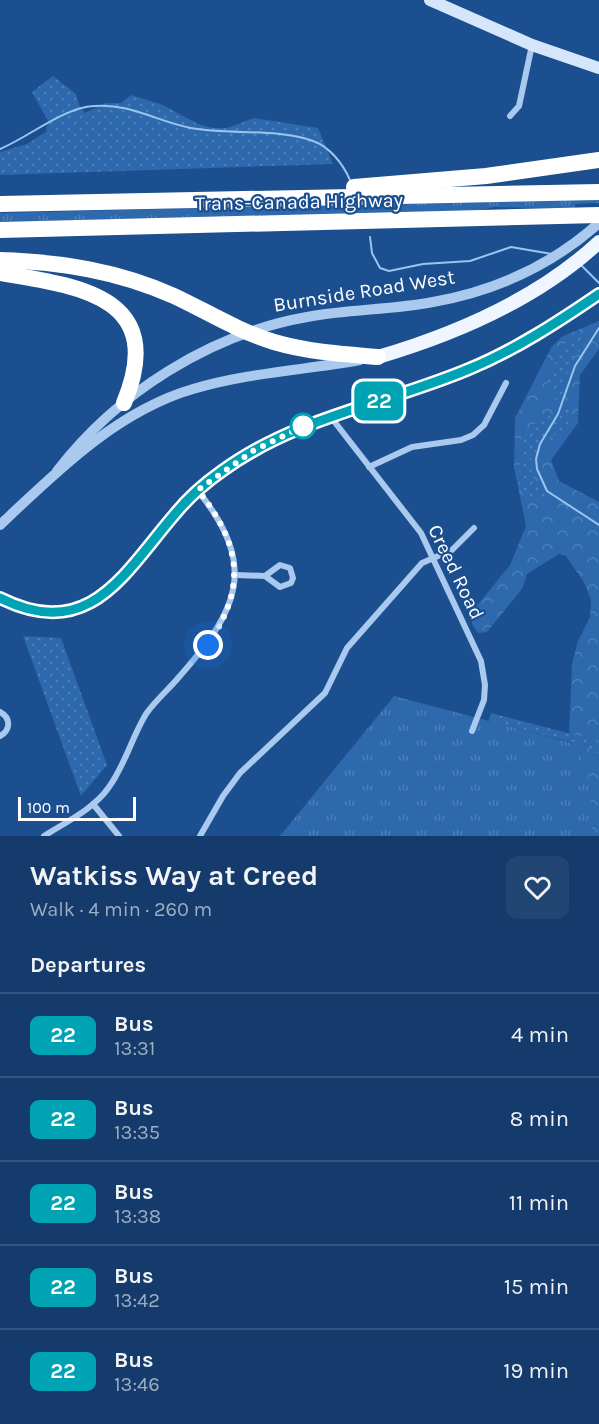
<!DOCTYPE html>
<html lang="en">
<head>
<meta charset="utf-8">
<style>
	:root { --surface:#143b6b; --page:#214673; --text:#f1f3f6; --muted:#9dadc1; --line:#33557e }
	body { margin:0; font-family:Karla,sans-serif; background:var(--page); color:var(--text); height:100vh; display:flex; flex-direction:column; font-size:22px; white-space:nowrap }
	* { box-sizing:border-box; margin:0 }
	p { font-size:20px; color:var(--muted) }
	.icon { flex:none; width:33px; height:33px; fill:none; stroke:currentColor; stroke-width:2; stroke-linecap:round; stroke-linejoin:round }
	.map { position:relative; height:836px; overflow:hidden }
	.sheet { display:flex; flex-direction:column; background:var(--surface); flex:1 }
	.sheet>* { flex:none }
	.badge { padding:0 12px; border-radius:9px; font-size:21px; line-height:39px }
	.scale { position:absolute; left:18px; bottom:15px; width:118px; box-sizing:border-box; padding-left:6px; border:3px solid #fff; border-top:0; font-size:16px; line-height:21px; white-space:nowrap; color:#fff; -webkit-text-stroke:4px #1b4f8f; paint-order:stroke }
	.you { position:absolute; width:30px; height:30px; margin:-15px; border:4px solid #fff; border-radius:50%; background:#1a73e8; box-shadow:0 0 0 9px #1a73e833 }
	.map>.badge { position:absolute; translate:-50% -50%; box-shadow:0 0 0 3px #fff }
	h2 { padding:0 30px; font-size:22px; line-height:54px }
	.round { display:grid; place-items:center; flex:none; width:63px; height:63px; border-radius:12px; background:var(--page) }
	.overview { display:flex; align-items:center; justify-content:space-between; height:102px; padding:0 30px }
	h1 { font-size:28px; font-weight:700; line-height:45px }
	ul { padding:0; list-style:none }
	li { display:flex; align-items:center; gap:18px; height:84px; padding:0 30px; border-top:2px solid var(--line) }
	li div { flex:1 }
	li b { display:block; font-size:22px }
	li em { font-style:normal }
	li .badge { min-width:66px; font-weight:700; text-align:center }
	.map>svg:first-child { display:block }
	.grass { fill:url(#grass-tufts) }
	.forest { fill:url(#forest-crowns) }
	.park { fill:url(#park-dots) }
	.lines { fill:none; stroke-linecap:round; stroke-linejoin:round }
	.stream { stroke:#9cc4f0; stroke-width:2 }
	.minor { stroke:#a9c9ee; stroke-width:6 }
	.tertiary { stroke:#a9c9ee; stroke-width:10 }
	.secondary { stroke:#d6e6fa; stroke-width:12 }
	.primary { stroke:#f0f6ff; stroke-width:14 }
	.motorway { stroke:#fff; stroke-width:16 }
	.line-casing { stroke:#fff; stroke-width:14 }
	.line { stroke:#00a3b4; stroke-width:9 }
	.walk { stroke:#fff; stroke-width:6; stroke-dasharray:0 10.8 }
	.stop-dot { fill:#fff; stroke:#00a3b4; stroke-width:3 }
	.labels { text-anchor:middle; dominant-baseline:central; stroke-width:4.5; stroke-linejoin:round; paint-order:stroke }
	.street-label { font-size:20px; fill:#fff; stroke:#1b4f8f }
</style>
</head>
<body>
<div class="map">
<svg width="599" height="836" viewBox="0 0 599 836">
	<defs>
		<pattern id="grass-tufts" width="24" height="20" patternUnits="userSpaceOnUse" patternTransform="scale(1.5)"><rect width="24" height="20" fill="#2e69ad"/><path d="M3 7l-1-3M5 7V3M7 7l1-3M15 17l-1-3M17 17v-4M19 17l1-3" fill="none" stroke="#4d80b9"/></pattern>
		<pattern id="forest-crowns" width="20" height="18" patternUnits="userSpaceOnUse" patternTransform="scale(1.5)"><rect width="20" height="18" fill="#2e69ad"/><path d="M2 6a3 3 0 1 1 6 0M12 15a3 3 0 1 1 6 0" fill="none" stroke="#4d80b9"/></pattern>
		<pattern id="park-dots" width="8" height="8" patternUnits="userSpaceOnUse" patternTransform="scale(1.5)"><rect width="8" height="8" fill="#2e69ad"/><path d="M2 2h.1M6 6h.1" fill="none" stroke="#4d80b9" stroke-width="1.8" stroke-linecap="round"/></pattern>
	</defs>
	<rect width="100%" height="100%" fill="#1b4f8f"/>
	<!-- grass -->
	<g class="grass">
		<polygon points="599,198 599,203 575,204 575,209 495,207 475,211 0,224 0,213"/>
		<polygon points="394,696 591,748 599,836 280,836"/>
	</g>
	<!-- forest -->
	<polygon class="forest" points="599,321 599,349 580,375 578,423 551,460 559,481 599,502 599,836 592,836 588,773 569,735 572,664 578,641 590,617 591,600 585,584 566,556 559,554 527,574 522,589 487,632 478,633 472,624 471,613 510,565 526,526 514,467 515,418 552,346 563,336"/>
	<!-- park -->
	<g class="park">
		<polygon points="53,76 76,94 79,105 85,113 106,103 121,103 131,95 163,105 198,124 213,128 227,128 254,118 318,128 333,164 0,175 0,152 27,144 46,132 48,121 32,92"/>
		<path d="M 573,333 L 592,335 L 570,363 L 561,385 C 562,396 575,410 571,421 C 566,440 519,434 534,479 L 553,493 L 546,503 L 525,497 L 519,484 L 521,438 L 542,416 L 553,416 L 560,410 L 546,380 L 564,345 Z"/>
		<polygon points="23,636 61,638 107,765 81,796"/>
		<polygon points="491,713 599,741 599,753 590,751 590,747 489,721"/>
	</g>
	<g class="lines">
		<!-- stream -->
		<g class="stream">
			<path d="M 0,149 C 31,136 62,108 94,106 C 130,103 158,122 191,128 C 230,135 275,128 313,141 C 330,147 343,164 350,180"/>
			<polyline points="370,237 372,253 380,268 389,271 423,264 470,261 511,247 552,254"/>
			<polyline points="580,264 599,283"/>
			<polyline points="599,328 575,366 558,414 540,444 536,459 537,469 547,491 599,525"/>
		</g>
		<!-- minor -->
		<g class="minor">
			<polyline points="510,116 519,106 532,45"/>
			<polyline points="369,467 412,447 461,440 473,435 484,425 506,383"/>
			<polyline points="236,575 265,576 280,587 291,583 293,578 290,568 280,565 265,576"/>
			<path d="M 0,712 C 11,718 11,730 0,736"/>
			<path d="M 472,731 L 484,700 L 485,685 L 481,661 L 421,533 L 330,416 C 378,402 426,389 471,369 C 516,349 558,322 599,294"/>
			<polyline points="93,804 119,836"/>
			<path d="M 44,836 C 66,822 94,809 109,787 C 125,765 132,737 146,714 C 155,701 169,689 179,677 C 238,610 259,567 198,491"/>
			<polyline points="200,836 223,796 240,773 325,693 347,648 422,563 452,550 474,528"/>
		</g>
		<!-- tertiary -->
		<g class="tertiary">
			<path d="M 57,471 C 117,393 210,334 307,317 C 349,309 392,310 433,302 C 495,291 552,265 599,223"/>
			<path d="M 0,525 C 56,472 117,411 193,389 C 246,373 305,370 360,360"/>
			<path d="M 0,598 C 105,652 135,544 199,489 C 238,456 282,432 330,416"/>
		</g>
		<!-- secondary -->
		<polyline class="secondary" points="430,0 532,45 599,68"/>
		<!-- primary -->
		<path class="primary" d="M 378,357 C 456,334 539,298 599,242"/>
		<!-- motorway -->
		<g class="motorway">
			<polyline points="354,187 486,176 599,160"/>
			<polyline points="0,204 599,192"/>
			<polyline points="0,230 599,215"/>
			<path d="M 0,260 C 61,262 118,271 174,296 C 206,311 240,332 274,342 C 308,352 342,354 378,357"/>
			<path d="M 0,273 C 80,286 168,297 124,403"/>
		</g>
	</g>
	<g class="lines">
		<defs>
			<path id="line" d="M 0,598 C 90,643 124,573 175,514 C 188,498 205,483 222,471 C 296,417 386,404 469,369 C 515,350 558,322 599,294"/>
		</defs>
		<!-- line casing -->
		<use href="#line" class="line-casing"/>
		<!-- line -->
		<use href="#line" class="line"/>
		<!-- walk -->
		<path class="walk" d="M 208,645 C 247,586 241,545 198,490 L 253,451 L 310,423 L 303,426"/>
	</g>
	<!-- markers -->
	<circle class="stop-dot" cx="303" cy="426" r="12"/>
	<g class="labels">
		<!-- street labels -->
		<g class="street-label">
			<text transform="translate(299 202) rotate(-1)">Trans-Canada Highway</text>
			<text transform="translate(364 291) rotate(-9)">Burnside Road West</text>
			<text transform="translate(456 572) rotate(64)">Creed Road</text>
		</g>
	</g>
</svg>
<div class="scale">100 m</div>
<div class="you" style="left:208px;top:645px"></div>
<b class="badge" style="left:379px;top:401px;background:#00a3b4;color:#fff">22</b>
</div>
<section class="sheet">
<div class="overview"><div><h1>Watkiss Way at Creed</h1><p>Walk · 4 min · 260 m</p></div><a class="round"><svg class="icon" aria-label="heart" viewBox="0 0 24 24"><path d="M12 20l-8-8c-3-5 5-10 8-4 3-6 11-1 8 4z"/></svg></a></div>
<h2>Departures</h2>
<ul>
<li><span class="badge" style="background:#00a3b4;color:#fff">22</span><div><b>Bus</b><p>13:31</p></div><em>4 min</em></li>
<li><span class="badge" style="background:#00a3b4;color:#fff">22</span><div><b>Bus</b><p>13:35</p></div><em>8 min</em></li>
<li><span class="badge" style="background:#00a3b4;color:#fff">22</span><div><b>Bus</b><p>13:38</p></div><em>11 min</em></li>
<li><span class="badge" style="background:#00a3b4;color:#fff">22</span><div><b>Bus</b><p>13:42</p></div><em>15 min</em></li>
<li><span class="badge" style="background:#00a3b4;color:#fff">22</span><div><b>Bus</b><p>13:46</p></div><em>19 min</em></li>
</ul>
</section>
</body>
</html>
